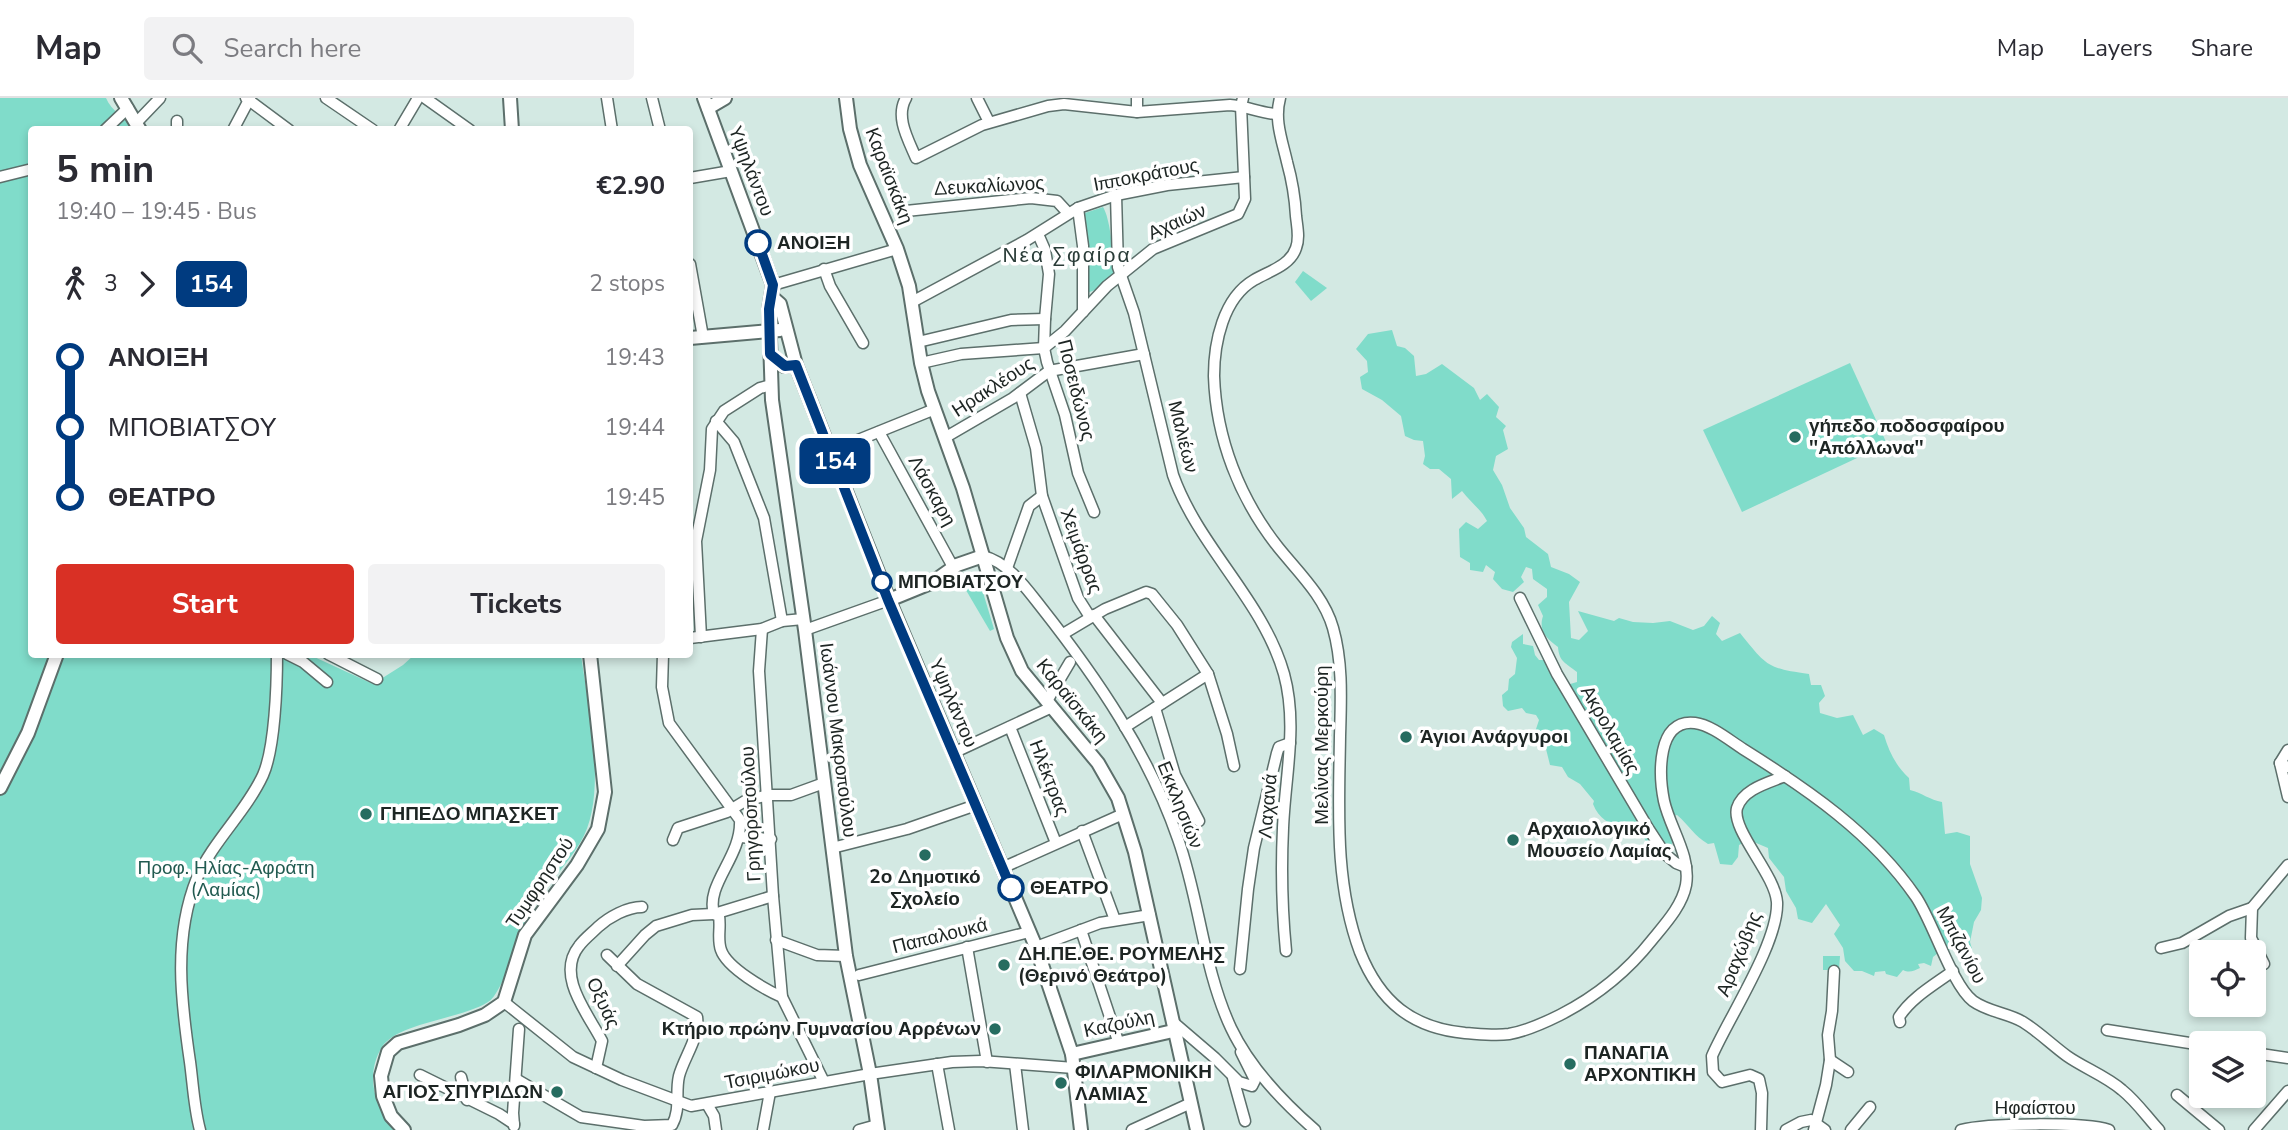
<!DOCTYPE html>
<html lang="en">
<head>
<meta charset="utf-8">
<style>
	:root { --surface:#fff; --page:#f2f2f3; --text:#2b2b33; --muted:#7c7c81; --line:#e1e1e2; --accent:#d93025 }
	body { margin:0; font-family:"Nunito Sans",sans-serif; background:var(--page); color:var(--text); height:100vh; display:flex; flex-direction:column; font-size:26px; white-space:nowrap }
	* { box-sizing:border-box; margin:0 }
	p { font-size:23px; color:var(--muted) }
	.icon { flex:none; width:38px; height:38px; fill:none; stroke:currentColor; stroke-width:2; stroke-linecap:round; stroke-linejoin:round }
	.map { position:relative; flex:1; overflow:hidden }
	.panel { position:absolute; left:28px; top:28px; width:665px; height:532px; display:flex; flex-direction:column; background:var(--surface); border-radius:7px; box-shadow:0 4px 10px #0003 }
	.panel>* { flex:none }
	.badge { padding:0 14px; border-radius:10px; font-size:24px; line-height:46px }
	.controls { position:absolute; left:2189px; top:842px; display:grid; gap:14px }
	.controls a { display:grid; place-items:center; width:77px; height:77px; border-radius:7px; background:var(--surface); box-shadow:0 4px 10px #0003; font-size:35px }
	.map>.badge { position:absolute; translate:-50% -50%; box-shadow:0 0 0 4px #fff }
	.legs { display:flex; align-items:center; gap:10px; height:77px; padding:0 28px; font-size:23px }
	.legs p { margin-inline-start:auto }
	.summary { display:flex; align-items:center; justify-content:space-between; height:119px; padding:0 28px }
	h1 { font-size:38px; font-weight:700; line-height:52px }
	.action { display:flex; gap:14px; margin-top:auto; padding:14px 28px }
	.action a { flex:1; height:80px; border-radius:7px; background:var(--accent); color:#fff; font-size:28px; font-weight:700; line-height:80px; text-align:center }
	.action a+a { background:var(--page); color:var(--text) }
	ul { padding:0 28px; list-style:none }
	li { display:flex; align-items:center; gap:24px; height:70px; font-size:26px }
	li i { display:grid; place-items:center; width:10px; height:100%; margin:0 9px; background:currentColor }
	li i::after { content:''; width:18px; height:18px; margin:-9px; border:5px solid; border-radius:50%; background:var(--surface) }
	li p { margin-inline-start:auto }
	li:first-child i { background:linear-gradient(#0000 50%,currentColor 0) }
	li:last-child i { background:linear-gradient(currentColor 50%,#0000 0) }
	header { display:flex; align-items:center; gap:42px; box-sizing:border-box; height:98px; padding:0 35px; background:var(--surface); border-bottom:2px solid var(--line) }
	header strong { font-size:33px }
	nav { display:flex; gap:38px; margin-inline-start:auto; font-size:24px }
	.search { width:490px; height:63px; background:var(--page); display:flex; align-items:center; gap:18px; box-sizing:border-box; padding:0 24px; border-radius:7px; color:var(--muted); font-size:26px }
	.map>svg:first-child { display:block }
	.green { fill:#80dcca }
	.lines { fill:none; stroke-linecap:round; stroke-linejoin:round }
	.minor-casing { stroke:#5c6f6b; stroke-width:13 }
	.tertiary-casing { stroke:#5c6f6b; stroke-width:16 }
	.secondary-casing { stroke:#5c6f6b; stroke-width:16 }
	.minor { stroke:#fff; stroke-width:10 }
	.tertiary { stroke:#fff; stroke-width:12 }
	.secondary { stroke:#fff; stroke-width:12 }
	.line-1-casing { stroke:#fff; stroke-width:16 }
	.line-1 { stroke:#003b80; stroke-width:10 }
	.stop-1-dot { fill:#fff; stroke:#003b80; stroke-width:3.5 }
	.poi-dot { fill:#266c60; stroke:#fff; stroke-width:2.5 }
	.labels { text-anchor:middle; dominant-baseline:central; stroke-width:7; stroke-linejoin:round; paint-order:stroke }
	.street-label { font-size:19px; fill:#1d2523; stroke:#fff }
	.stop-label { font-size:19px; font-weight:bold; fill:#1d2523; stroke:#fff; text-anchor:start }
	.poi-label { font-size:19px; font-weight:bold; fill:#1d2523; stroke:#fff; text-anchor:start }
	.park-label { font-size:19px; fill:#225b51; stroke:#fff }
	.neighbourhood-label { font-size:21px; letter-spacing:2px; fill:#2a3c38; stroke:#fff }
</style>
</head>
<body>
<header>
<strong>Map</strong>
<div class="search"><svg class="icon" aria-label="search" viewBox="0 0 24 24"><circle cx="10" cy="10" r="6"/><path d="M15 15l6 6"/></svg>Search here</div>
<nav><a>Map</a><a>Layers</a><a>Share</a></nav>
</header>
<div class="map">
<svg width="2288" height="1032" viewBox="0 0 2288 1032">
	<rect width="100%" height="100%" fill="#d3e9e3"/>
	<!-- green -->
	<g class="green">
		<path d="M 0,0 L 106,0 C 111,13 126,20 132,31 L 32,32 L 32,556 L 310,557 L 373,586 L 403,567 L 414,557 L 581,557 C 588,608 609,699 580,745 C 565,770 541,792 528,818 C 519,837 503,895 488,904 C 461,921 397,925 382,949 C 365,976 374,1009 394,1032 L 0,1032 Z"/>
		<path d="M 1103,109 C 1111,122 1114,163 1113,179 L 1102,189 L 1085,196 L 1082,116 Z"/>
		<polygon points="1303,173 1327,190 1311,203 1295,184"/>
		<path d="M 1392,232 L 1397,248 L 1405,250 L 1414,258 L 1416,278 L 1426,276 L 1442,266 L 1474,290 L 1480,302 L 1487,296 L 1499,309 L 1496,319 L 1506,328 L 1503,332 L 1508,351 L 1496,358 L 1493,372 L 1502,387 L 1510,410 L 1524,430 L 1526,439 L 1548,456 L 1551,469 L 1569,476 L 1580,484 L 1569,504 L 1571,540 L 1579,542 L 1588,533 L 1578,513 L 1614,523 L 1619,520 L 1633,524 L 1653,525 L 1670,523 L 1693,532 L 1704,528 L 1712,518 L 1720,525 L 1716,536 L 1722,543 L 1740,535 C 1767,568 1766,570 1809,576 L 1811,587 L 1821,587 L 1825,598 L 1819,605 L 1820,615 L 1837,620 L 1853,617 L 1863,637 L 1874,631 L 1884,637 C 1889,654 1896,668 1909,680 L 1910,692 C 1922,695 1930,702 1942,704 L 1945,736 L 1957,734 L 1970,738 L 1970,766 L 1982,800 L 1981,812 L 1974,824 L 1970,844 L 1972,851 L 1956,848 L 1943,856 L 1938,855 L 1933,859 L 1931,868 L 1924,865 L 1918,866 L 1920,870 C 1914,873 1909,875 1903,872 L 1897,879 L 1886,876 L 1885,873 L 1875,874 L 1874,878 L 1862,873 L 1854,873 L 1845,863 L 1843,850 L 1834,836 L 1840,827 L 1826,806 L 1812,825 L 1798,821 L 1796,810 L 1786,793 L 1784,779 L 1769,760 L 1768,750 L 1749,742 L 1739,747 L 1738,759 L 1732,767 L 1720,766 L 1714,745 L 1708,746 C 1694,738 1689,727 1677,717 L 1668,719 L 1676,736 L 1671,739 L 1673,743 L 1669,752 C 1653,753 1645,745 1640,732 L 1628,740 L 1625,739 L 1622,732 C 1609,725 1599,721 1593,706 L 1594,703 L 1580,686 L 1568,679 L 1562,669 L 1550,667 L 1545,647 L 1540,645 L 1538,640 L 1522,649 L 1536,631 L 1539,622 L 1536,617 L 1526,615 L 1522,610 L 1508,613 L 1503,608 L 1502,597 L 1508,592 L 1509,581 L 1515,576 L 1517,560 L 1511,549 L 1512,544 L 1523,536 L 1523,546 L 1533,548 L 1535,557 L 1539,562 L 1544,562 L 1555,584 L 1560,589 L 1577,584 L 1577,574 C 1566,565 1559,564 1558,549 C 1547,541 1538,533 1543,518 L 1538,507 L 1547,499 L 1547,491 L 1533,481 L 1532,471 L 1526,469 L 1521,479 L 1524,484 L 1513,494 L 1502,491 L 1493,481 L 1495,474 L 1486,467 L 1483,474 L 1470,472 L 1470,465 L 1460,459 L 1459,431 L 1466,424 L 1478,431 L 1487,423 C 1481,411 1470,404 1462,393 L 1452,401 L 1451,381 L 1439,371 L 1430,371 L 1423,366 L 1425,358 L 1423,343 L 1414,342 L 1405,338 L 1401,318 L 1382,302 L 1362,291 L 1360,279 L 1368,274 L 1367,263 L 1356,251 L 1368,236 Z"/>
		<polygon points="1850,265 1887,346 1742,414 1703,332"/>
		<polygon points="979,481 994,531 990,533 963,487"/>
		<polygon points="1823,858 1840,858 1839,872 1823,872"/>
	</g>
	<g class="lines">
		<defs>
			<g id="minor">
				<polyline points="246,0 289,32"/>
				<polyline points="326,0 373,32"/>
				<polyline points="425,0 470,32"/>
				<polyline points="607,0 612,32"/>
				<polyline points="652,0 660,32"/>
				<path d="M 906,0 C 895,19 908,41 916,60 L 982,27 L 1048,8 L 1064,6 L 1137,14 L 1230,7 C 1246,8 1260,15 1276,16"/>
				<polyline points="977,0 989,24"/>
				<path d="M 1280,0 C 1274,22 1282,42 1287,64 C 1292,82 1295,99 1296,118 C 1297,128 1300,140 1296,150 C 1290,168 1269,173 1254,182 C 1223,200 1214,245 1214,278 C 1216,341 1240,401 1278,449 C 1298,474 1324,498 1333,530 C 1343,565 1341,602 1340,638 C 1339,711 1334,784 1360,854 C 1380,904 1412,930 1465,935 C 1480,936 1495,938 1509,936 C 1527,933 1544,925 1560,917 C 1597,898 1626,875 1652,842 C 1665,826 1682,808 1686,787 C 1691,758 1670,730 1664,703 C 1659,678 1656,620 1695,625 C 1711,627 1729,642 1743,651 C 1807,691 1872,735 1916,799 C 1933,824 1952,887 1973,903 C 1988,914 2008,915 2023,924 C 2039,934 2052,947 2067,958 C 2084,970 2106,978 2122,992 C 2136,1003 2147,1019 2159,1032"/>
				<polyline points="1137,14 1137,0"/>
				<polyline points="137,24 160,0"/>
				<polyline points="105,32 128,10"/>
				<polyline points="177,32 177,23"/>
				<polyline points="233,32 250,0"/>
				<polyline points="399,32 418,0"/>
				<polyline points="0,79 32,71"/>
				<polyline points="690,80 731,73"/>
				<path d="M 1116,97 L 1118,169 L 1134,215 L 1173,377 C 1199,450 1263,502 1284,576 C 1298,627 1285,679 1283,730 C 1281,771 1282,812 1286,853"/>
				<polyline points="1078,110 1083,148 1083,214"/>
				<polyline points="906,113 1031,100 1057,103 1068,115"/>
				<polyline points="1038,136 1045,152 1049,176 1045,221 1044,250 1047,264 1065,317 1078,375 1094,414"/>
				<polyline points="690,166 703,239"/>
				<polyline points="824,171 830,188 863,245"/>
				<polyline points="773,187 897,151"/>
				<polyline points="912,204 1027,142 1078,110 1116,97 1167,87 1244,79"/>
				<polyline points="918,244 1011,222 1045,221"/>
				<polyline points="921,265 961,256 1044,250 1065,233 1107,188 1153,151 1238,116 1245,101 1241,8 1243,0"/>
				<polyline points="1020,295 1036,350 1042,398 1078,500 1090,519"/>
				<polyline points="716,323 734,344 764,420 782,523"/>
				<polyline points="879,334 953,469"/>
				<polyline points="946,339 1013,300 1049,273 1144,256"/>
				<polyline points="831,353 935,311"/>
				<path d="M 983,458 C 1008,464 1026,490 1041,509 C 1097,580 1149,656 1178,741 C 1200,803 1203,870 1231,930 C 1249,968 1284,1005 1315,1032"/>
				<polyline points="1007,470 1029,408 1042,398"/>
				<polyline points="1520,500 1557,576 1648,730 1665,756 1676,765 1686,769"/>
				<polyline points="1094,517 1162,605"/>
				<polyline points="762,531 759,573 773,798 782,899"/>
				<polyline points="805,532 889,502"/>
				<polyline points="1063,536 1105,511 1146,494 1152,496 1177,527 1208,576 1227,636 1234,668"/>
				<polyline points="701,539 696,443 710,372 712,331 724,313 760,290 771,287"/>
				<polyline points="690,540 762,531 782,523 803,521"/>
				<polyline points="287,556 303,564 327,584"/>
				<polyline points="328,556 377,581"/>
				<path d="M 663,556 L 662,589 L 669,625 L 740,722 C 742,759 705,786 714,816 L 719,818 C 721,830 717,841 721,852 C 727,870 766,892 782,899 L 824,984"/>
				<polyline points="1047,603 1070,564"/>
				<polyline points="1155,610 1175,677 1199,723"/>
				<polyline points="1010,629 1056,745"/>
				<polyline points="1125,629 1208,576"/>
				<polyline points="2288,652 2280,665 2288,669"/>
				<polyline points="953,655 1052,609"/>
				<polyline points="2280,665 2288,699"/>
				<polyline points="1082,733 1115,822"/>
				<polyline points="739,739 771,741"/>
				<polyline points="673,742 678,730 727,714 745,703 768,697 791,697 824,685"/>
				<polyline points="832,750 907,731 976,707"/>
				<polyline points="1002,770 1123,716"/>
				<polyline points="1081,832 1119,946"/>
				<polyline points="776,842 817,857 846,858"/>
				<polyline points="967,849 987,964"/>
				<polyline points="1036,849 1100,825 1150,817"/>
				<polyline points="2161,850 2182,845 2229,818 2252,810"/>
				<polyline points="2264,866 2251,840 2252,810 2288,767"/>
				<polyline points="617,868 645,837 656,828 692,817 714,816 773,798"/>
				<polyline points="1240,871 1248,791 1254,750 1277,655 1279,649 1290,645"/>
				<polyline points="859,877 1029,834"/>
				<polyline points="504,904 573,959 622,982 691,1008 870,976 952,964 981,963 1074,970"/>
				<polyline points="1173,924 1215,960 1239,984 1252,988 1255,982 1241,954"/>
				<path d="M 1900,924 L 1899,919 C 1912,899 1934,887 1953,873"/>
				<polyline points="2107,932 2202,947"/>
				<polyline points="2254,955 2288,960"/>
				<polyline points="1830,962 1848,974"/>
				<polyline points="937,966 949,1032"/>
				<polyline points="1015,966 1023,1032"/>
				<path d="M 596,970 L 602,943 C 589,917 555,878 579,848 C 584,841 592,835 598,829 C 609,819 627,809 642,809"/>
				<polyline points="420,977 499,1016 514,1026"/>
				<polyline points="461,979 467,1002"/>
				<polyline points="1233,980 1245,1023"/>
				<path d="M 516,981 L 581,1019 L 644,1028 L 672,1027 C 681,1011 675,995 679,978 C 684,959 700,939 697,919 L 637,886 L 607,857"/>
				<polyline points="2177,997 2219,1032"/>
				<polyline points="707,1006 714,1018 716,1032"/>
				<polyline points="514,1028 513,1015 519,931"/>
				<path d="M 200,1032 C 194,1010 193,986 190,964 C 181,903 173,839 197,780 C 213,743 246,714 263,677 C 275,650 277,587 277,556"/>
				<polyline points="763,1032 770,994"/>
				<polyline points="859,1032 877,1027"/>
				<polyline points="1132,1032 1191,1005"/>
				<path d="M 1761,1032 L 1762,995 L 1759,981 L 1750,977 L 1722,984 L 1713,974 L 1712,958 C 1729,919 1779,844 1777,804 C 1775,776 1731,732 1737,710 C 1743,691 1768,685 1785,678"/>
				<polyline points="1786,1032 1801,1024 1811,1022 1825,1032"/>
				<polyline points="1814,1032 1826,987 1830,962 1828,937 1832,913 1834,873"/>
				<polyline points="1851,1032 1870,1009"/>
				<path d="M 1961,1032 C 1987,1025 2085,1024 2109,1032"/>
				<polyline points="2254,1032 2288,993"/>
			</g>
			<g id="tertiary">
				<polyline points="510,0 512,32"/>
				<polyline points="708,10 725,0"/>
				<polyline points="772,199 780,206 796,267 889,502 1036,849 1072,956 1081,1032"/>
				<polyline points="690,240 780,232"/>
				<polyline points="889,502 933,484 957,467 983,458"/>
				<polyline points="1072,956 1173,933"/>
				<polyline points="404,1032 391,1018 383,998 381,978 388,954 398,945 459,927 485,917 504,904 525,837 577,767 598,731 605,694 590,556"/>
			</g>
			<g id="secondary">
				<polyline points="121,0 140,32"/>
				<polyline points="704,0 773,187 769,211 772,302 805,532 846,858 870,976 878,1032"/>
				<polyline points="846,0 850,31 860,67 897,151 909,188 921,265 928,293 963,390 1007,540 1022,573 1098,665 1118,700 1135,754 1197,1032"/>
				<polyline points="770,256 784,268 796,267"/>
				<polyline points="0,690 28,635 57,556"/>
			</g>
		</defs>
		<!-- minor casing -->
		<use href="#minor" class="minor-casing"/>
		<!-- tertiary casing -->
		<use href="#tertiary" class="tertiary-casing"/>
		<!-- secondary casing -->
		<use href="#secondary" class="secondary-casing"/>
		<!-- minor -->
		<use href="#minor" class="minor"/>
		<!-- tertiary -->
		<use href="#tertiary" class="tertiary"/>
		<!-- secondary -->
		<use href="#secondary" class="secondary"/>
	</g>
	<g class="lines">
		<defs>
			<polyline id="line-1" points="758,145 773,187 769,211 770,256 785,268 796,267 888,502 1011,790"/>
		</defs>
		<!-- line-1 casing -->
		<use href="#line-1" class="line-1-casing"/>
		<!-- line-1 -->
		<use href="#line-1" class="line-1"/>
	</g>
	<!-- markers -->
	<g class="stop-1-dot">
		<circle cx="758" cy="145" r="12"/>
		<circle cx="882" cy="484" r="9"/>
		<circle cx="1011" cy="790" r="12"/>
	</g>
	<g class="poi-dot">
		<circle cx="1795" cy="339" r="7"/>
		<circle cx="1406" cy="639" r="7"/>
		<circle cx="366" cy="716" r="7"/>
		<circle cx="1513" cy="742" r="7"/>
		<circle cx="925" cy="757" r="7"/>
		<circle cx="1004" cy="867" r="7"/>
		<circle cx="995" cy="931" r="7"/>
		<circle cx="1570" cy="966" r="7"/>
		<circle cx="1061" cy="985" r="7"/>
		<circle cx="557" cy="994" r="7"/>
	</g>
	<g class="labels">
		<!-- street labels -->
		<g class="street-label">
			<text transform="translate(751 73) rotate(69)">Υψηλάντου</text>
			<text transform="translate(1146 77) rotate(-11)">Ιπποκράτους</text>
			<text transform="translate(889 78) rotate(69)">Καραϊσκάκη</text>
			<text transform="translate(989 88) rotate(-3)">Δευκαλίωνος</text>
			<text transform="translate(1177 124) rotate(-24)">Αχαιών</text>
			<text transform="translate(993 289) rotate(-33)">Ηρακλέους</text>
			<text transform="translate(1076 292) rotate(76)">Ποσειδώνος</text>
			<text transform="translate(1183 339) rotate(76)">Μαλιέων</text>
			<text transform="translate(932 393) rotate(61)">Λάσκαρη</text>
			<text transform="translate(1081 453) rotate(70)">Χειμάρρας</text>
			<text transform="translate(1072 603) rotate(51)">Καραϊσκάκη</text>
			<text transform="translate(953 605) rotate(67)">Υψηλάντου</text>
			<text transform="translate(1610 632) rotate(60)">Ακρολαμίας</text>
			<text transform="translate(838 642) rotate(83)">Ιωάννου Μακροπούλου</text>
			<text transform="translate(1322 647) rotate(-90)">Μελίνας Μερκούρη</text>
			<text transform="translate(1049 680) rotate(69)">Ηλέκτρας</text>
			<text transform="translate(1180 707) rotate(68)">Εκκλησιών</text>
			<text transform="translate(1268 708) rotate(-85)">Λαχανά</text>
			<text transform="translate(751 716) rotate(-93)">Γρηγοροπούλου</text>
			<text transform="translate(540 785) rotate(-56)">Τυμφρηστού</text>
			<text transform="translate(940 838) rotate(-14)">Παπαλουκά</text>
			<text transform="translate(1961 847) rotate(62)">Μπιζανίου</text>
			<text transform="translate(1739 856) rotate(-68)">Αραχώβης</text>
			<text transform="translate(603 905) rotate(65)">Οξυάς</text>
			<text transform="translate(1119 926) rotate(-12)">Καζούλη</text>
			<text transform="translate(772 976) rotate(-11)">Τσιριμώκου</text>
			<text x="2035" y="1010">Ηφαίστου</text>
		</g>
		<!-- stop labels -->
		<g class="stop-label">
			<text x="777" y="145">ΑΝΟΙΞΗ</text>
			<text x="898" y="484">ΜΠΟΒΙΑΤΣΟΥ</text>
			<text x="1030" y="790">ΘΕΑΤΡΟ</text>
		</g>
		<!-- poi labels -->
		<g class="poi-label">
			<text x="1809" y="328">γήπεδο ποδοσφαίρου<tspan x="1809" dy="22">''Απόλλωνα''</tspan></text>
			<text x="1420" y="639">Άγιοι Ανάργυροι</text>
			<text x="380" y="716">ΓΗΠΕΔΟ ΜΠΑΣΚΕΤ</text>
			<text x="1527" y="731">Αρχαιολογικό<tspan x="1527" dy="22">Μουσείο Λαμίας</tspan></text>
			<text x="925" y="779" text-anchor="middle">2ο Δημοτικό<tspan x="925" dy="22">Σχολείο</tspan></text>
			<text x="1018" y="856">ΔΗ.ΠΕ.ΘΕ. ΡΟΥΜΕΛΗΣ<tspan x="1018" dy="22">(Θερινό Θεάτρο)</tspan></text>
			<text x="981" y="931" text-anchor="end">Κτήριο πρώην Γυμνασίου Αρρένων</text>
			<text x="1584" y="955">ΠΑΝΑΓΙΑ<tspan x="1584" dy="22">ΑΡΧΟΝΤΙΚΗ</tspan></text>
			<text x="1075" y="974">ΦΙΛΑΡΜΟΝΙΚΗ<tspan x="1075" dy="22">ΛΑΜΙΑΣ</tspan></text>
			<text x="543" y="994" text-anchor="end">ΑΓΙΟΣ ΣΠΥΡΙΔΩΝ</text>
		</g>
		<!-- park labels -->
		<g class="park-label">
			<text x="226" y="770">Προφ. Ηλίας-Αφράτη<tspan x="226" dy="22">(Λαμίας)</tspan></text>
		</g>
		<!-- neighbourhood labels -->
		<g class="neighbourhood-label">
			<text x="1067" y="157">Νέα Σφαίρα</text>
		</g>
	</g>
</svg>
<div class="controls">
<a><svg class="icon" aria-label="locate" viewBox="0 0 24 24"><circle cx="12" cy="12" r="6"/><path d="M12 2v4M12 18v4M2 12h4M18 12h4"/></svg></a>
<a><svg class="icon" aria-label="layers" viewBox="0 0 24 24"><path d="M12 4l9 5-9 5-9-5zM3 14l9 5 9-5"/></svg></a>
</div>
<b class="badge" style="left:835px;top:363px;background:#003b80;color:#fff">154</b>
<section class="panel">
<div class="summary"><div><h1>5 min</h1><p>19:40 – 19:45 · Bus</p></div><b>€2.90</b></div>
<div class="legs"><svg class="icon" aria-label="walk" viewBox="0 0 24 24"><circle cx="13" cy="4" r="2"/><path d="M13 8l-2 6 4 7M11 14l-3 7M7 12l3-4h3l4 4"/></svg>3<svg class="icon" aria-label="forward" viewBox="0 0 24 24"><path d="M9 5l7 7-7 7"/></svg><b class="badge" style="background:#003b80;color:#fff">154</b><p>2 stops</p></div>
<ul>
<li><i style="color:#003b80"></i><b>ΑΝΟΙΞΗ</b><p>19:43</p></li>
<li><i style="color:#003b80"></i><span>ΜΠΟΒΙΑΤΣΟΥ</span><p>19:44</p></li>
<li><i style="color:#003b80"></i><b>ΘΕΑΤΡΟ</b><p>19:45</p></li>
</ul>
<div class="action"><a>Start</a><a>Tickets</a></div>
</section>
</div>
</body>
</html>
